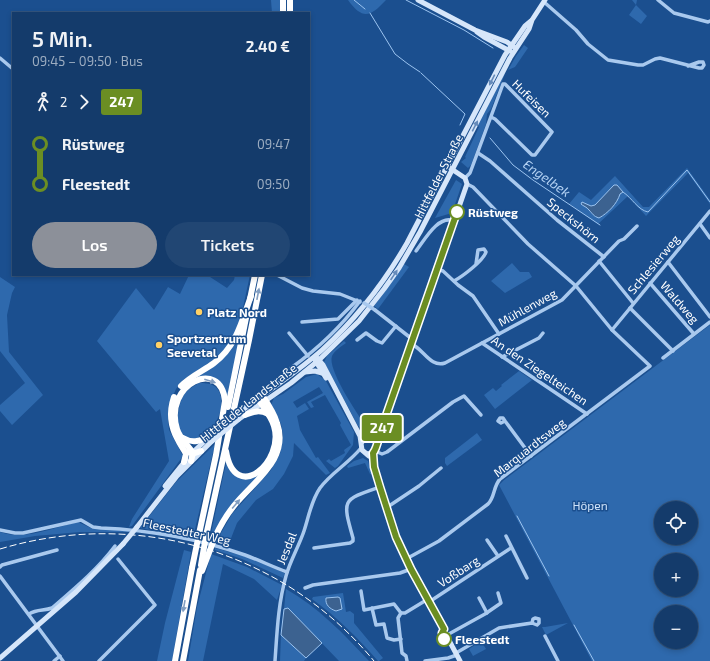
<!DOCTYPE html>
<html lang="de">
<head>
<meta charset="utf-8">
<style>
	:root { --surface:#143b6b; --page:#214673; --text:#f1f3f6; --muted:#9dadc1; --line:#33557e; --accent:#8c9099 }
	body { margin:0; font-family:"Exo 2",sans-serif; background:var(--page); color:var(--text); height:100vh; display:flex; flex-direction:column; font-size:15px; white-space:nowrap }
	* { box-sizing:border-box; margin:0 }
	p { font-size:13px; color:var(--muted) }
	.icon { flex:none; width:22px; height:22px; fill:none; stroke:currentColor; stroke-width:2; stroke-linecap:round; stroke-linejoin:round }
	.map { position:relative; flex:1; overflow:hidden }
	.details { position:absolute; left:12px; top:12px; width:298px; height:264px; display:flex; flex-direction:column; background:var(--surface); border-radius:0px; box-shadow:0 2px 6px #0003,0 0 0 1px var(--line) }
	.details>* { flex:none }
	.badge { padding:0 8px; border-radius:3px; font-size:14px; line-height:26px }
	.fabs { position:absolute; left:654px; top:501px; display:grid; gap:8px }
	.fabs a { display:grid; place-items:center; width:44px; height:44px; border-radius:50%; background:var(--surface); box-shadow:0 2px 6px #0003,0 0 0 1px var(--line); font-size:20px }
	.map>.badge { position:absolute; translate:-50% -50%; box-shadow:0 0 0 2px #fff }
	.legs { display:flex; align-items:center; gap:6px; height:44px; padding:0 20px; font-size:13px }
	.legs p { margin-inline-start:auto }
	.overview { display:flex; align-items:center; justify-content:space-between; height:68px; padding:0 20px }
	h1 { font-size:22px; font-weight:600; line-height:30px }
	.action { display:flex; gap:8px; margin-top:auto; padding:8px 20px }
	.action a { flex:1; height:46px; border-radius:24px; background:var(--accent); color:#fff; font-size:16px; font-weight:600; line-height:46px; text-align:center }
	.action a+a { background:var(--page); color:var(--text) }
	ul { padding:0 20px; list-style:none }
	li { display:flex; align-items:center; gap:14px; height:40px; font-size:15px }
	li i { display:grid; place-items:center; width:6px; height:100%; margin:0 5px; background:currentColor }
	li i::after { content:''; width:10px; height:10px; margin:-5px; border:3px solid; border-radius:50%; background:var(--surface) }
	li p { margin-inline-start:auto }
	li:first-child i { background:linear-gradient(#0000 50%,currentColor 0) }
	li:last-child i { background:linear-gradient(currentColor 50%,#0000 0) }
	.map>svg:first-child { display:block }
	.green { fill:#2e69ad; fill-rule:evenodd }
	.water { fill:#3c6290; stroke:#9cc4f0 }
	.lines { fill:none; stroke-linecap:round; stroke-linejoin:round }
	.stream { stroke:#9cc4f0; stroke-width:1 }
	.street { stroke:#a9c9ee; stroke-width:3.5 }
	.secondary { stroke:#d6e6fa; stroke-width:5 }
	.highway { stroke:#fff; stroke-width:6 }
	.rail { stroke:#fff; stroke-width:1; stroke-dasharray:7 3; stroke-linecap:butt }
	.street-bridge { stroke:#a9c9ee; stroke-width:3.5 }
	.secondary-bridge { stroke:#d6e6fa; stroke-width:5 }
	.highway-bridge { stroke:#fff; stroke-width:6 }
	.oneway { fill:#668bba }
	.oneway2 { fill:#829ec1 }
	.line-1-casing { stroke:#fff; stroke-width:9 }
	.line-1 { stroke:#6b8e23; stroke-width:6 }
	.stop-1-dot { fill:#fff; stroke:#6b8e23; stroke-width:2 }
	.poi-dot { fill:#ffd166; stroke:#1b4f8f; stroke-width:1.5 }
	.labels { text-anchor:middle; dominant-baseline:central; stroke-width:3; stroke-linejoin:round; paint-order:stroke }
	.street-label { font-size:12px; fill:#fff; stroke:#1b4f8f }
	.stop-label { font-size:12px; font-weight:bold; fill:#fff; stroke:#1b4f8f; text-anchor:start }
	.poi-label { font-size:12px; font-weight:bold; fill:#fff; stroke:#1b4f8f; text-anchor:start }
	.park-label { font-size:12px; fill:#cfe3fa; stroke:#1b4f8f }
	.water-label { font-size:13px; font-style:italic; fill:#b5d3f5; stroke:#1b4f8f }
</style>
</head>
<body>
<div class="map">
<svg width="710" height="661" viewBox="0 0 710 661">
	<rect width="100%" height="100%" fill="#1b4f8f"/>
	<!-- green -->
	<g class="green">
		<polygon points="271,0 280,0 280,13 272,13"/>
		<path d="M 348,0 L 386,0 C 371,16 363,21 348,0 Z"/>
		<polygon points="632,0 637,0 636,5 647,16 641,24 629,15 636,5"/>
		<polygon points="524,45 528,48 515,67 508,70 516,56"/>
		<polygon points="506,71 491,109 487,114 486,124 471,165 468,168 461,162 466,158 465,157 479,127 478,124"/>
		<polygon points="687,168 710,200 710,204 688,173 646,216 628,196 598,224 569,204 579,192 591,200 615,176 643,207 649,207"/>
		<polygon points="456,180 462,184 452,213 435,218"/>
		<polygon points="512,263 520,272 529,272 532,277 505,293 491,281"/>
		<polygon points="404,264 409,267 378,309 374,306"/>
		<polygon points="189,275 207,275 227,288 234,280 235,275 250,275 239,326 231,342 219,356 183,380 176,389 172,398 168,420 169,430 183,456 132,526 129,527 132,519 169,461 160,409 156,412 97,341 136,288 154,310 168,287 180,294"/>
		<polygon points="0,277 15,287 12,293 7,315 9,352 43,395 12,425 0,411 0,405 25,383 0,351"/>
		<path d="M 710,325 L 710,661 L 592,661 L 499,485 L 504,480 ZM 661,508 L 691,508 L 691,538 L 661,538 ZM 661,560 L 691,560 L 691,590 L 661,590 ZM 661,612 L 691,612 L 691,642 L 661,642 Z"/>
		<path d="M 241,332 L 227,398 C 222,381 216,375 196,377 C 218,364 231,356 241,332 Z"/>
		<path d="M 344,341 L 346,343 C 342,346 334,351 332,356 C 327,369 357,413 365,425 L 361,428 L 358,426 L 324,362 L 327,356 Z"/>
		<polygon points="519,371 532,380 495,409 484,395 493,388 496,391 502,386 501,385"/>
		<polygon points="317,374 326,381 354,432 353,445 338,466 335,468 326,461 329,459 331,461 345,453 344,450 351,445 340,425 341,423 325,395 311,402 314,407 311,408 307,402 323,393 319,387 293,402 297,408 305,403 309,409 297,416 300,430 316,458 318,457 330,473 326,475 294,443 293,456 284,474 273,489 256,500 237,523 228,546 218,544 221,533 232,514 271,470 280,454 283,435 281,424 271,405 274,398 283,394 306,377"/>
		<path d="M 199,383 C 204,383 210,383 214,386 C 232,397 215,444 188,438 C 172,435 178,404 184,394 C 188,389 194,386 199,383 Z"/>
		<polygon points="477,433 482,440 447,466 445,463 445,458"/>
		<polygon points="215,444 193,538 140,528 176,482"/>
		<polygon points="363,458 368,461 372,474 370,474 365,463 348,468 347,466 354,461"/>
		<polygon points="226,463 233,474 238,477 262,473 212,538 210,538"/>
		<path d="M 78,522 L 93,529 L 130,530 L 128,532 L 80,532 L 35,536 L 0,542 L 0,532 C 25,541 54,527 78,522 Z"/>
		<polygon points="215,548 244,556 285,573 283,578 242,559 215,550"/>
		<polygon points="184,550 191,552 172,661 157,661 165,623"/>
		<polygon points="211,554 247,567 282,585 277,600 254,579 223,564 203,661 188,661 197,607"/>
		<path d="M 286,589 C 318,607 344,634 369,661 L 339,661 L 288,608 L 284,609 Z"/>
		<path d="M 343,593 L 346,612 L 350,611 L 354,614 L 354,623 L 383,658 L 379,661 L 378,661 C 358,638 337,617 312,599 L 313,597 Z"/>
		<polygon points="568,623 546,635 542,627 545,627"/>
		<polygon points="281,635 306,658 304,661 280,661"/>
		<polygon points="481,641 486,649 473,656 469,649"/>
	</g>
	<!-- water -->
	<g class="water">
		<path d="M 614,185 L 617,185 L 623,192 L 620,194 C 617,204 608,213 599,218 C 593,216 593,214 589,210 C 587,207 583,206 581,204 L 582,202 L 591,206 L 595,205 Z"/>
		<path d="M 338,597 L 340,598 L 342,609 L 336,611 C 330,609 325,605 326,598 Z"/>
		<polygon points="288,608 322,643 306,658 281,635 284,609"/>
	</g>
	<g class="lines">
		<!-- stream -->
		<g class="stream">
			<polyline points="354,0 365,9"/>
			<polyline points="406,0 464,30 493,48"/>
			<polyline points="370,13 395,54 408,64 420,72"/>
			<polyline points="421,73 465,114 460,125"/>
			<polyline points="490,138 513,165 533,180 600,225"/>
			<path d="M 623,192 C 632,198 638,210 648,212 L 687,170 L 710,202"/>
			<polyline points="517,516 549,576"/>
			<polyline points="574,625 594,661"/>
		</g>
		<!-- street -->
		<g class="street">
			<polyline points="658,0 674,13 708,22 710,21"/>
			<polyline points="544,2 576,30 588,44 608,60 638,65 643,65 655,59 660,58 699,68 702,68 704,65 703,62 699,62 688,66"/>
			<polyline points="0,58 13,69"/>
			<polyline points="478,153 490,161 557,220 604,257"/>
			<polyline points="465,178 470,173 503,84 505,84 552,132 535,155 532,155 495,119 491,117"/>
			<polyline points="700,224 710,238"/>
			<path d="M 416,251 C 424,241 438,214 454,221"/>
			<polyline points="599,261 633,303"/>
			<polyline points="668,262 710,317"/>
			<polyline points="437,269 443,271 458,285 473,296 499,334"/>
			<polyline points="277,275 302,288 313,291 340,294 360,302"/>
			<path d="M 454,281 C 463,276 483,261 486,252 L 484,249 L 478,250 L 476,264"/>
			<polyline points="650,283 694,334"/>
			<polyline points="630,308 673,351"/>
			<polyline points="375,310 412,339"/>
			<polyline points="302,322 338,319 357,300"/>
			<polyline points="612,330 710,211"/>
			<polyline points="289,333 308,356"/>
			<polyline points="357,340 366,333 377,341 382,343 396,326"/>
			<polyline points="482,343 587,414"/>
			<path d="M 411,344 C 423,348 430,368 445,363 L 562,300 L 619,241 L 624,239 L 637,226"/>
			<polyline points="502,357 539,338 543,333"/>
			<polyline points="663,358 710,322"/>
			<path d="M 291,368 C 316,350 341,327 360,301"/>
			<polyline points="505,421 501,423 498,421 500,418 503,418 505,421 531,456"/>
			<polyline points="375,451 382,454 387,452 453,402 464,396 481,415"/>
			<polyline points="386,508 419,486 441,468"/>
			<path d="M 0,530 L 15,533 L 23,533 L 81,520 L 93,527 L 101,528 C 149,530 199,539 245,555 C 259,560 273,567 287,572"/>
			<polyline points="506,536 527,578"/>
			<polyline points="487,540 498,556"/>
			<path d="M 314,548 L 350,543 L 353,541 L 353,538 C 342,499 342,500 380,487"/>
			<path d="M 406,559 L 439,541 L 488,504 C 495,497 493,487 500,479 L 650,366 L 612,330 L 576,286 L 528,244 L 473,187 L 467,184"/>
			<polyline points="0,567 2,565 57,550"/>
			<polyline points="0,576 63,661"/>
			<polyline points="305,588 313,585 400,573 411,569"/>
			<polyline points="361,591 364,610 394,604 401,613"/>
			<polyline points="479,598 487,613"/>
			<polyline points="429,602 511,548"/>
			<polyline points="372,608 376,625 384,624 387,638 394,640 401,639"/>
			<path d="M 29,614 C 37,609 44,611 52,608 C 74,589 98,569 115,546"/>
			<polyline points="447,635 485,614 501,603 498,593"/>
			<polyline points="545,636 558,661"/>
			<polyline points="456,653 499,628 532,623 533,619 535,618 539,619 539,623 537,625 532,623"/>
			<polyline points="54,661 60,656"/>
			<polyline points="99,661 155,605 118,559"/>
			<path d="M 275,661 C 277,633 278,604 286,576 C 290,561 299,546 304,531 C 309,516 311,501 320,488 C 331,473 349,463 361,448"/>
			<polyline points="407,661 406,656 402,653 398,618 401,613 405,613 428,599"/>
			<polyline points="425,661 448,658 457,655"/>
		</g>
		<!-- secondary -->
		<g class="secondary">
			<polyline points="418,0 475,30 507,42 514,47"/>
			<polyline points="477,32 484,37 510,51"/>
			<polyline points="317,358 323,365 360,436 362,450 369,456"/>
			<polyline points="315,360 326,378"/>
			<polyline points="305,372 315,371 322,373"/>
			<path d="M 241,411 C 268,391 296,373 322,350 C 356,319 384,283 407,243 L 505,55 L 525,26 L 531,21"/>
			<polyline points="239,419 291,383 319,360 359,321 384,289 399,268 420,232 510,58 529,29 532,20 545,0"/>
			<path d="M 362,442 C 367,436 372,440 379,432"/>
			<polyline points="373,453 374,467 380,487 391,523 402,552 460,661"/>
			<polyline points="191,454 207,439"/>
			<path d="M 367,454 L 373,453 C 377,449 379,436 381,430 L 467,184 L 465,178 L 450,168"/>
			<polyline points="165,486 186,460"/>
			<polyline points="137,527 177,476 212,441"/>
			<polyline points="0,658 76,592 123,544"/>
		</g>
		<!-- highway -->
		<g class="highway">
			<polyline points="283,13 283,0"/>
			<polyline points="290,13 290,0"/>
			<polyline points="250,299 255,275"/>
			<path d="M 181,386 C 191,376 203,371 214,363 C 236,347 242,321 251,296"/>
			<path d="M 174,397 C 169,412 170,426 178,440 C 180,445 184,449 186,454 L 184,462"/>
			<polyline points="228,407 246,318"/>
			<path d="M 245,415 C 253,412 259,409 268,414"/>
			<path d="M 183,438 C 193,444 201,441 210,435"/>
			<path d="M 226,451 C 235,505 285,462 274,426 C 271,416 263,407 258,399"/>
			<polyline points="189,452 195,453 201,451"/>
			<path d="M 191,461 L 193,453 C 188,445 180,439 177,429 C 163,384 221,357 225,401 L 216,455 L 199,534"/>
			<polyline points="206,536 249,340 262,275"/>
			<path d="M 215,537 C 221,524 229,511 238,501 C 258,478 289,457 277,423 C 274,413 268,404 262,395"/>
			<polyline points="175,661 192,568"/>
			<polyline points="183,661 200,570"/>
		</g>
		<!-- rail -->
		<path class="rail" d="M 0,549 C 137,508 283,551 374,661"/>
		<!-- street-bridge -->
		<polyline class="street-bridge" points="364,303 375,310"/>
		<!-- secondary-bridge -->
		<g class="secondary-bridge">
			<polyline points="215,432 241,411"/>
			<polyline points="212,441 239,419"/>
			<polyline points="123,544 137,527"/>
		</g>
		<!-- highway-bridge -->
		<g class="highway-bridge">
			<polyline points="201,565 206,536"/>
			<polyline points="192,568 199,534"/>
			<polyline points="202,571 215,537"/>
		</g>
	</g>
	<!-- one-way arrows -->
	<defs><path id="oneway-solid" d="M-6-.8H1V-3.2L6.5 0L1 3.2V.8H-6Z"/></defs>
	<g class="oneway">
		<use href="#oneway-solid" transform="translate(492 80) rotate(117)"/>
		<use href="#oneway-solid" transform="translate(475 126) rotate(-63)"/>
		<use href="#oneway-solid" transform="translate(394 275) rotate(-56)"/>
	</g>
	<g class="oneway2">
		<use href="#oneway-solid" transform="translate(258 294) rotate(-79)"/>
		<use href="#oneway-solid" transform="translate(210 381) rotate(18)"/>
		<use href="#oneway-solid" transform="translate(236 504) rotate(-50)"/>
		<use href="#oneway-solid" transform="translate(184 606) rotate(100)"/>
	</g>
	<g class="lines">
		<defs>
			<path id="line-1" d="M 444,639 L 442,633 L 444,629 L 411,569 L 396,537 L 380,487 L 374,467 L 373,453 C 377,449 379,436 381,430 L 457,212"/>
		</defs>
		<!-- line-1 casing -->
		<use href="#line-1" class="line-1-casing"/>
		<!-- line-1 -->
		<use href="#line-1" class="line-1"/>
	</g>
	<!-- markers -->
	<g class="stop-1-dot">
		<circle cx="457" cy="212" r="7"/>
		<circle cx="444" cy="639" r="7"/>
	</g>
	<g class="poi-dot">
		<circle cx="199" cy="312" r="4"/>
		<circle cx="159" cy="345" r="4"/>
	</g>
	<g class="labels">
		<!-- street labels -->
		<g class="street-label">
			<text transform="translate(532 98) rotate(44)">Hufeisen</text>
			<text transform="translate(438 176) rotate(-63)">Hittfelder Straße</text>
			<text transform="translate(574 220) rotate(39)">Speckshörn</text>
			<text transform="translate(653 264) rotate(-50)">Schlesierweg</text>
			<text transform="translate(680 302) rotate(49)">Waldweg</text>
			<text transform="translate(527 307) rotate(-29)">Mühlenweg</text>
			<text transform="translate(540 370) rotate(34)">An den Ziegelteichen</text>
			<text transform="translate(248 402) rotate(-38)">Hittfelder Landstraße</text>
			<text transform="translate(529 447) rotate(-38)">Marquardtsweg</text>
			<text transform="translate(187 531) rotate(12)">Fleestedter Weg</text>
			<text transform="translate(286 548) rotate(-68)">Jesdal</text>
			<text transform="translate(458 571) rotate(-33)">Voßbarg</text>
		</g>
		<!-- stop labels -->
		<g class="stop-label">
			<text x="468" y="212">Rüstweg</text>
			<text x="455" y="639">Fleestedt</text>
		</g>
		<!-- poi labels -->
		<g class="poi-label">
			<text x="207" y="312">Platz Nord</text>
			<text x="167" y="338">Sportzentrum<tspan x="167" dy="14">Seevetal</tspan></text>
		</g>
		<!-- park labels -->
		<g class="park-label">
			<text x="590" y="505">Höpen</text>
		</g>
		<!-- water labels -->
		<g class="water-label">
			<text transform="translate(547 178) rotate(35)">Engelbek</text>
		</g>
	</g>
</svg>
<div class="fabs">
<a><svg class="icon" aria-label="locate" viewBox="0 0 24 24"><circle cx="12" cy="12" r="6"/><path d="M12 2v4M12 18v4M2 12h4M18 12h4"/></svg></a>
<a>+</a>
<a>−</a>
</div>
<b class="badge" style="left:382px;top:428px;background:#6b8e23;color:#fff">247</b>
<section class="details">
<div class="overview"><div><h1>5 Min.</h1><p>09:45 – 09:50 · Bus</p></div><b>2.40 €</b></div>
<div class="legs"><svg class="icon" aria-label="walk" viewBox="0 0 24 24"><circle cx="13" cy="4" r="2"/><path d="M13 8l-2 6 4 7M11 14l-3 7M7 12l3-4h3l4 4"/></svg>2<svg class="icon" aria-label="forward" viewBox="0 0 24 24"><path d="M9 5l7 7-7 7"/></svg><b class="badge" style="background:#6b8e23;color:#fff">247</b></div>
<ul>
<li><i style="color:#6b8e23"></i><b>Rüstweg</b><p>09:47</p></li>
<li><i style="color:#6b8e23"></i><b>Fleestedt</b><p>09:50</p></li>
</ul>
<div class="action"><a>Los</a><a>Tickets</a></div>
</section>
</div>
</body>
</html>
